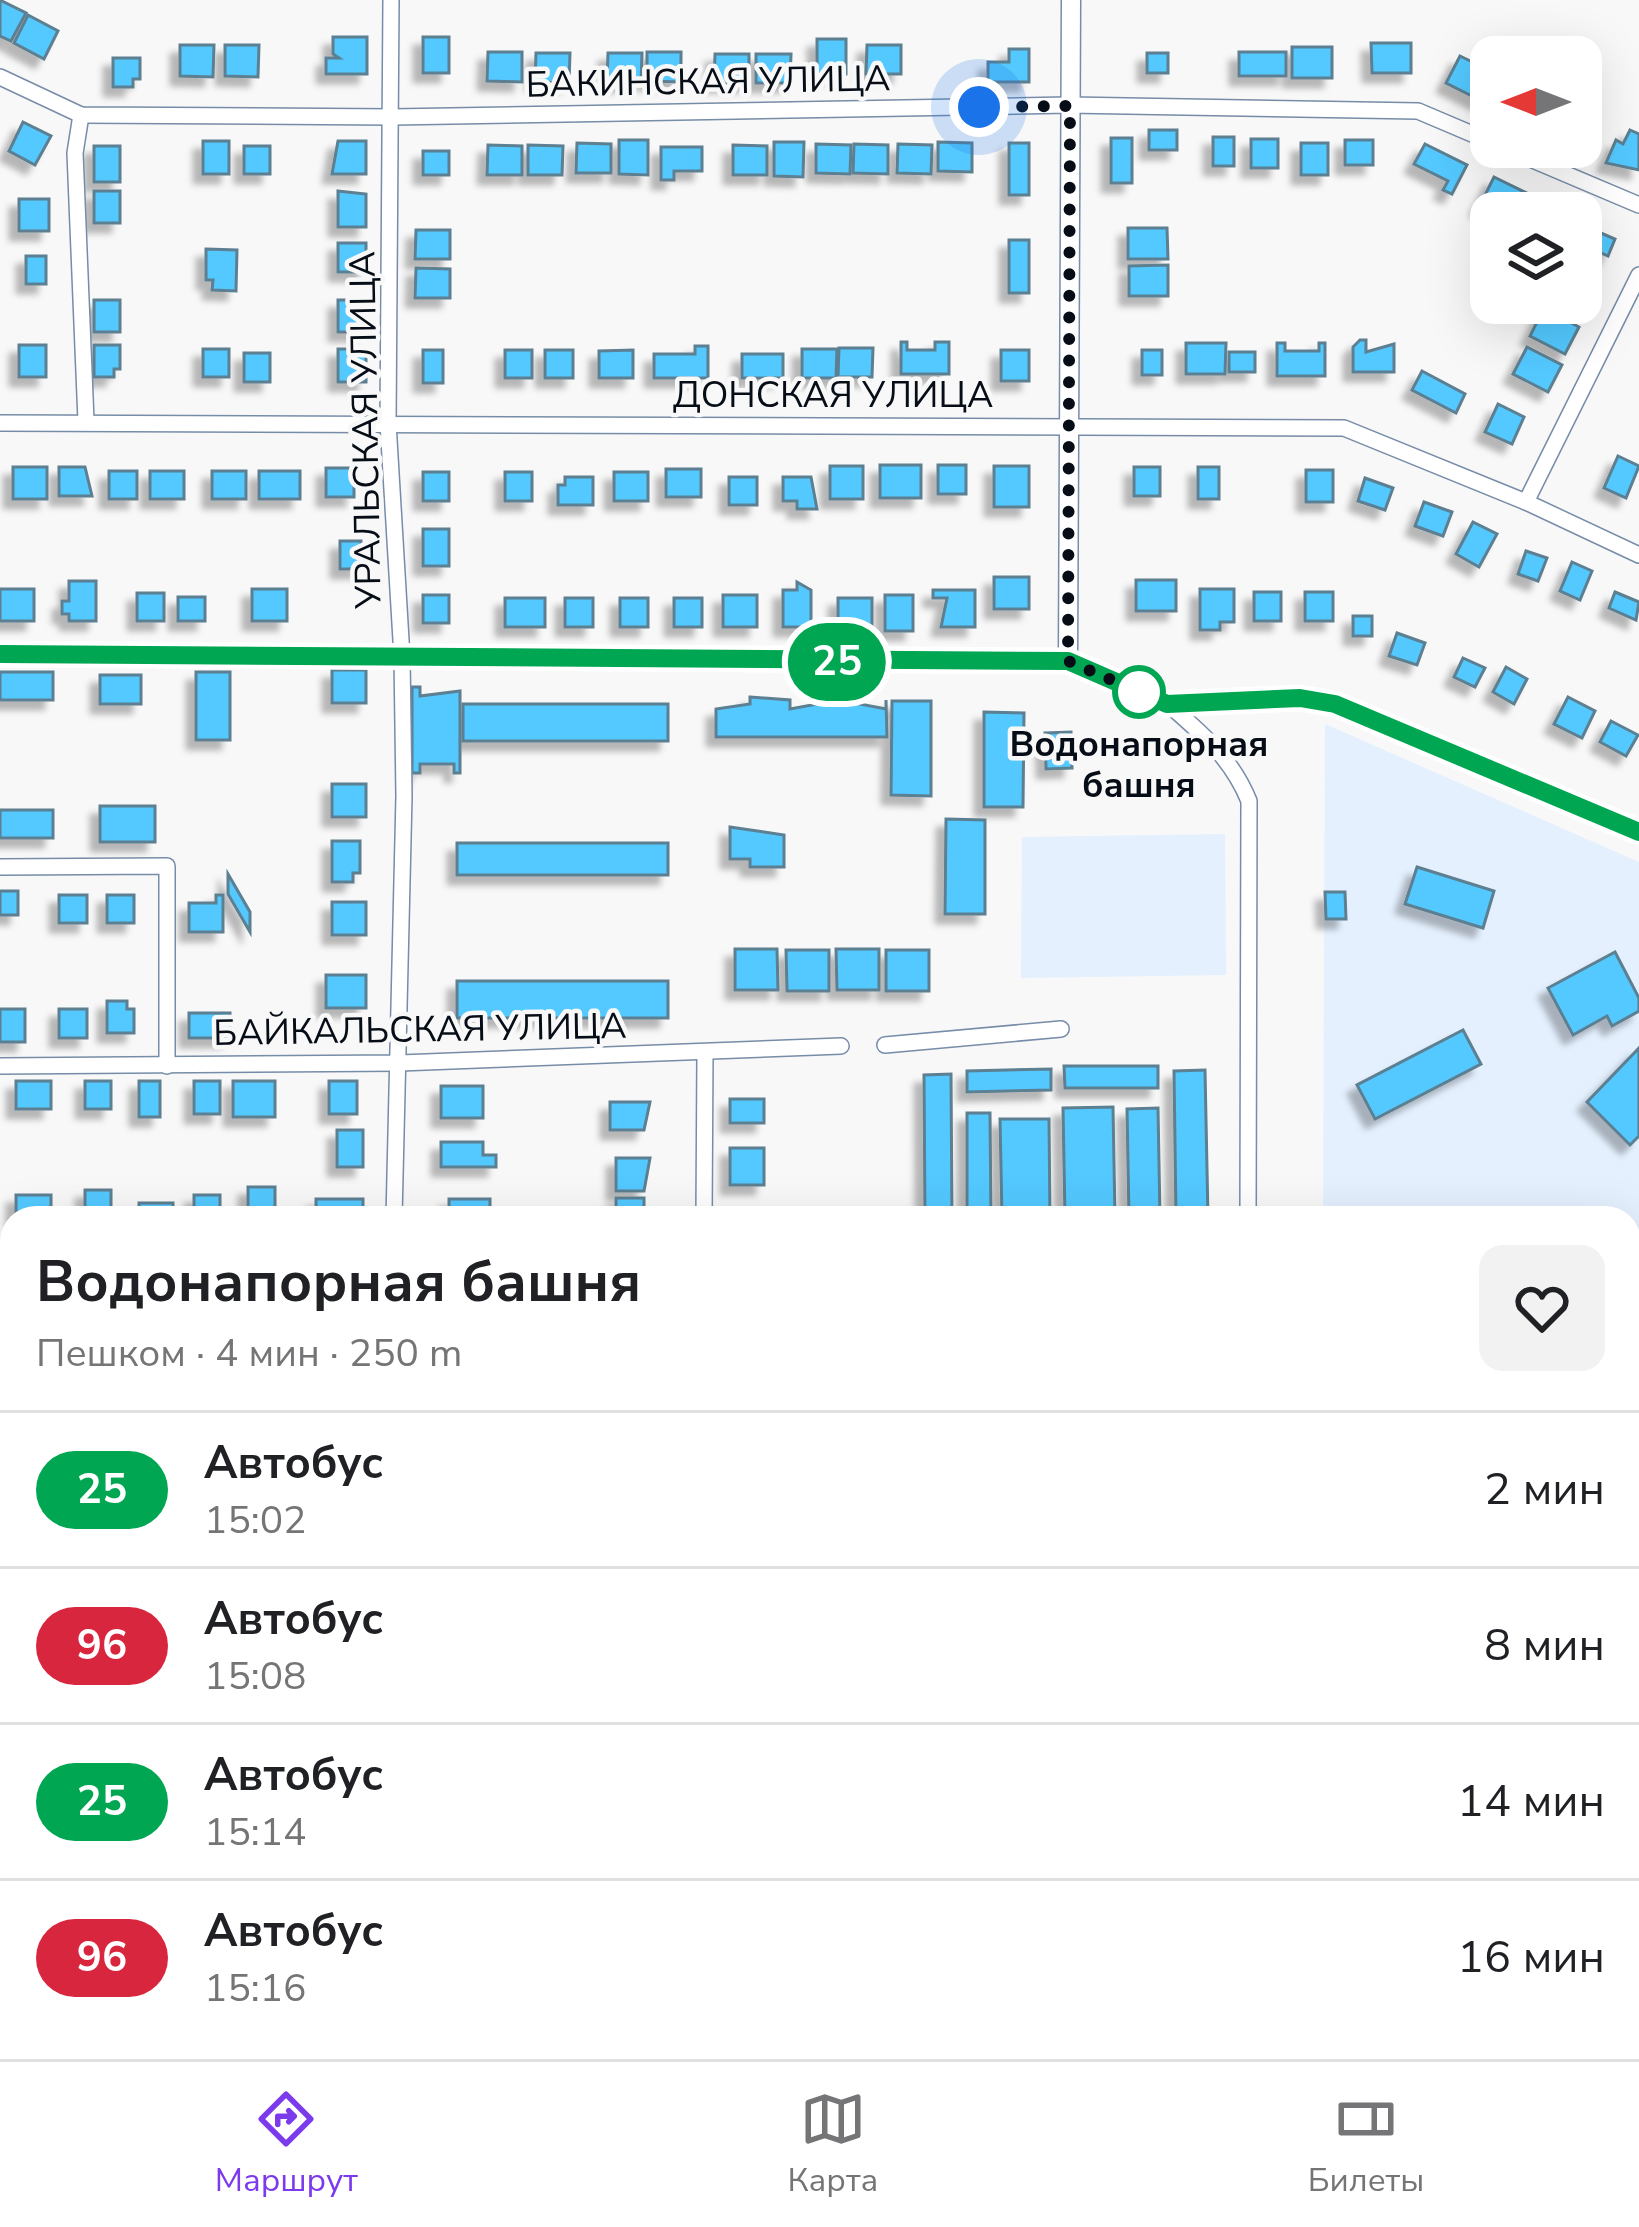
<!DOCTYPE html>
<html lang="ru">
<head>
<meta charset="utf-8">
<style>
	:root { --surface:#fff; --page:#f2f2f2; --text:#202124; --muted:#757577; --line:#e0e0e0; --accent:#7c3aed }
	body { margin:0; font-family:"Nunito Sans",sans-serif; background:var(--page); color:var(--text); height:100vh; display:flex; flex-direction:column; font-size:45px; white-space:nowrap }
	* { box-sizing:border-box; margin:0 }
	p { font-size:39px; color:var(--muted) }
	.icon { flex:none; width:66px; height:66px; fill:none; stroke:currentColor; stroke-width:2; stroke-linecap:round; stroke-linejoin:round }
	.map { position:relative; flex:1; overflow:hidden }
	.panel { position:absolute; left:0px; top:1206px; width:1641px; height:855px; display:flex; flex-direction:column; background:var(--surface); border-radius:36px 36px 0 0; box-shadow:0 12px 48px #0002 }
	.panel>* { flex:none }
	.badge { padding:0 24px; border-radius:39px; font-size:42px; line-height:78px }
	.needle { width:78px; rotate:270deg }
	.controls { position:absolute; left:1470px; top:36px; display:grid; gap:24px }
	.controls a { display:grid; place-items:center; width:132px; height:132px; border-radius:24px; background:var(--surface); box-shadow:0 12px 48px #0002; font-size:60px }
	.you { position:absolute; width:60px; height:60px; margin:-30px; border:9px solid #fff; border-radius:50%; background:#1a73e8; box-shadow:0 0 0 18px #1a73e833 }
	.map>.badge { position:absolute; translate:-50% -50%; box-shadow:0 0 0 6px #fff }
	.round { display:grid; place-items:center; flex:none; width:126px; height:126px; border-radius:24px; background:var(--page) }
	.headline { display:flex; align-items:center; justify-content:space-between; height:204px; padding:0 36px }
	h1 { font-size:57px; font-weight:700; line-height:90px }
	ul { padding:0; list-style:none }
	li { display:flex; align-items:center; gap:36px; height:156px; padding:0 36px; border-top:3px solid var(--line) }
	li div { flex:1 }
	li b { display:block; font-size:45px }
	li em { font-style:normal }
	li .badge { min-width:132px; font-weight:700; text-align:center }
	.menu { display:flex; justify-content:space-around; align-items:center; height:168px; border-top:3px solid var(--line); background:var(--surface); font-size:33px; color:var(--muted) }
	.menu a { display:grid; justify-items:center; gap:6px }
	.menu .on { color:var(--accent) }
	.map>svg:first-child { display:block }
	.built { fill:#e4f0fe }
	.building { fill:#53c9ff; stroke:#5c7f91; stroke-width:3; filter:url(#shadow) }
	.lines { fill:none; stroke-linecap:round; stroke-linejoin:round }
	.minor-casing { stroke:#768ca8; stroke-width:18 }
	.tertiary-casing { stroke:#768ca8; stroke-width:21 }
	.minor { stroke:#fff; stroke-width:15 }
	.tertiary { stroke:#fff; stroke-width:18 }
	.line-casing { stroke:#fff; stroke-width:27 }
	.line { stroke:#00a651; stroke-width:18 }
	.walk { stroke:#060d17; stroke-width:12; stroke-dasharray:0 21.6 }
	.stop-dot { fill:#fff; stroke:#00a651; stroke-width:6 }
	.labels { text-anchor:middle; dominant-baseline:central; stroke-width:9; stroke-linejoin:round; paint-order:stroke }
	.street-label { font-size:36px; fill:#060d17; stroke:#f8f8f8 }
	.stop-label { font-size:36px; font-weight:bold; fill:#060d17; stroke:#f8f8f8 }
</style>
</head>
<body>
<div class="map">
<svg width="1639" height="2059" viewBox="0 0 1639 2059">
	<defs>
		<filter id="shadow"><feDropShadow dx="-9" dy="9" stdDeviation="3" flood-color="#0004"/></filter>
	</defs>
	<rect width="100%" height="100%" fill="#f8f8f8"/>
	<!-- built -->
	<g class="built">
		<polygon points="1325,724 1639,862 1639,1827 1629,1838 1629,1218 1323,1218"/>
		<polygon points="1225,834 1226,975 1021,978 1022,837"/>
	</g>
	<!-- building -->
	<g class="building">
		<polygon points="0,0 26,13 11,41 0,36"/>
		<polygon points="28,15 58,31 44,59 14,43"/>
		<polygon points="333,37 367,37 367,74 326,74 326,58 339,58 333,54"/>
		<rect x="423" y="37" width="26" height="36"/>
		<rect x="817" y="39" width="29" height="35"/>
		<polygon points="1371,43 1411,43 1411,73 1372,73"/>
		<polygon points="180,45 214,45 213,77 180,76"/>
		<polygon points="225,45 259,45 258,77 225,76"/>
		<polygon points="867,45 901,45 901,74 866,74"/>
		<rect x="1292" y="47" width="40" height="31"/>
		<polygon points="1009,49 1029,49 1029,82 988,82 988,62 1009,62"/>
		<polygon points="488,52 522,52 522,82 487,81"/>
		<polygon points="647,52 681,52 681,82 647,81"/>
		<rect x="1239" y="52" width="47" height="24"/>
		<polygon points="536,53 570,53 569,83 535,82"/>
		<polygon points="608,53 642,53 641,83 607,82"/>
		<rect x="1147" y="53" width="21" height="20"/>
		<polygon points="715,54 749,54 749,83 714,83"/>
		<polygon points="756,54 791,54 790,83 756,83"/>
		<polygon points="1460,56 1491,71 1482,101 1446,83"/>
		<polygon points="113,58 140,58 140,79 133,79 133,87 113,87"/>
		<polygon points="23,122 51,136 35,165 9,151"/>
		<rect x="1149" y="130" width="28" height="20"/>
		<polygon points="1630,130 1639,134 1639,170 1606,163 1616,140 1623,144"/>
		<rect x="1213" y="137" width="21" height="29"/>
		<rect x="1111" y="138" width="21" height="45"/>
		<rect x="1251" y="139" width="27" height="29"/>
		<polygon points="619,140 648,140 648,175 619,174"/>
		<rect x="1345" y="140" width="28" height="25"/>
		<rect x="203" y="141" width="26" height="33"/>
		<polygon points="338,141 366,141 366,174 332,174"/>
		<polygon points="774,142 804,142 803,177 774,176"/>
		<polygon points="938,142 972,143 972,172 938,171"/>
		<polygon points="577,143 611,144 611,173 576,173"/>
		<rect x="1009" y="143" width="20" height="52"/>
		<rect x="1301" y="143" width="27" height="32"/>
		<polygon points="816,144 851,145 850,174 816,173"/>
		<polygon points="854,144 888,145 888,174 853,173"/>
		<polygon points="898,144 932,145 931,174 897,173"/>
		<polygon points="1425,144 1467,165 1452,194 1443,190 1448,181 1414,164"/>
		<polygon points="488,145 522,146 522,175 487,175"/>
		<polygon points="528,145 563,146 562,175 528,175"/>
		<polygon points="733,145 767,146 767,175 733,175"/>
		<rect x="94" y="146" width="26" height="36"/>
		<rect x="244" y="146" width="26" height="28"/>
		<polygon points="661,147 702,147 702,171 674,171 674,180 661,180"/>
		<rect x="423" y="151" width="26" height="24"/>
		<polygon points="1494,177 1547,203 1542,213 1492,213 1479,207"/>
		<rect x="94" y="191" width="26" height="32"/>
		<polygon points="338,191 366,194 366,227 338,227"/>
		<rect x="19" y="199" width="30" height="32"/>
		<polygon points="1587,227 1615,239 1608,256 1581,244"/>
		<polygon points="1128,228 1167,228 1168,259 1128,259"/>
		<polygon points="416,230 450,230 450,259 415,259"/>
		<rect x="1009" y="240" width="20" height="53"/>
		<rect x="338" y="243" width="28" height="29"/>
		<polygon points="206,249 237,250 236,291 212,290 213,280 206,280"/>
		<rect x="26" y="256" width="20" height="28"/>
		<polygon points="1168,265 1168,296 1129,296 1129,266"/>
		<polygon points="416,268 450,269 450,298 415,298"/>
		<rect x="94" y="300" width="26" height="32"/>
		<rect x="338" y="300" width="28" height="32"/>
		<polygon points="1544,308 1579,327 1565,354 1530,336"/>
		<polygon points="1360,340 1366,340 1366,352 1394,344 1394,372 1353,372 1353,347"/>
		<polygon points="901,342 907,342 907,350 935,350 935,342 949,342 949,374 901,374"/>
		<polygon points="1186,343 1226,343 1225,374 1186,374"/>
		<polygon points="1277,343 1285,343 1285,351 1319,351 1319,343 1325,343 1325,376 1277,376"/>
		<rect x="19" y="345" width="27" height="32"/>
		<polygon points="94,345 120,345 120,369 114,369 114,377 94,377"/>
		<polygon points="695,346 708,346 708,378 654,378 654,354 695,354"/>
		<polygon points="1527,347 1562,365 1548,392 1513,374"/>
		<polygon points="839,348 873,348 872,377 838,377"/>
		<rect x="203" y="349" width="26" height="28"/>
		<rect x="338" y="349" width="28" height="33"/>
		<polygon points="802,349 837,349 836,378 802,378"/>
		<rect x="423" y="350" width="20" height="33"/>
		<rect x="505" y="350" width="27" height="28"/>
		<rect x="545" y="350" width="28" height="28"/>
		<polygon points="633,350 633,378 599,378 599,351"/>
		<rect x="1001" y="350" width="28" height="31"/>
		<rect x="1142" y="350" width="20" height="25"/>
		<rect x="1229" y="352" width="26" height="20"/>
		<rect x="244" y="353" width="26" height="29"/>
		<rect x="742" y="354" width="41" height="24"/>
		<polygon points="1422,371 1465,394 1456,413 1412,390"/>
		<polygon points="1498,404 1524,417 1512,444 1485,432"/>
		<polygon points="1618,456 1639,466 1626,498 1604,488"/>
		<rect x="880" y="465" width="41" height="33"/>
		<rect x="938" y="465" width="28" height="29"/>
		<rect x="830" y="466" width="33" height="33"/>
		<rect x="994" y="466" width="35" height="41"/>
		<rect x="13" y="467" width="34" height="32"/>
		<polygon points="59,467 85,467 92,496 59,496"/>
		<rect x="1134" y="467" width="26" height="29"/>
		<rect x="1198" y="467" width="21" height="32"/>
		<rect x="326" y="468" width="28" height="29"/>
		<rect x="666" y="469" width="35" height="28"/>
		<rect x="1306" y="470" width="27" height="32"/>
		<rect x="109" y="471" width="28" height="28"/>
		<rect x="150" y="471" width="34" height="28"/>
		<rect x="212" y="471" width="34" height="28"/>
		<rect x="259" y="471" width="41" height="28"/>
		<rect x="423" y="472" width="26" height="29"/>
		<rect x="505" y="472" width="27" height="29"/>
		<rect x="614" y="472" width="34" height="29"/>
		<polygon points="565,477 593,477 593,505 558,505 558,485 565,485"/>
		<rect x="729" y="477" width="28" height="28"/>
		<polygon points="783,477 811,477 817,509 797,509 797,501 783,501"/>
		<polygon points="1365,478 1393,488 1385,510 1358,501"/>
		<polygon points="1424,502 1452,512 1443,536 1415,526"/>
		<polygon points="1473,522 1497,534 1479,567 1456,554"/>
		<rect x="423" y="529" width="26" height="37"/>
		<rect x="340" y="541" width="21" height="28"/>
		<polygon points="1526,551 1547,558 1538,581 1518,574"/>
		<polygon points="1572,562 1592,571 1580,600 1560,591"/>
		<rect x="994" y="577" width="35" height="32"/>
		<rect x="1136" y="580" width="40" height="31"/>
		<polygon points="69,581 96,581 96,621 69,621 69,614 62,614 62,601 69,601"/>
		<polygon points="797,582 811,590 811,627 783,627 783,590 797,590"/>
		<rect x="0" y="589" width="34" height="32"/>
		<rect x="252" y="589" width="35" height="32"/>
		<polygon points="1200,589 1234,589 1234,622 1220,622 1220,630 1200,630"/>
		<polygon points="933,590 975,590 975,627 941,627 947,598 933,598"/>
		<rect x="1254" y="592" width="27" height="29"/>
		<rect x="1305" y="592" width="28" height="29"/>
		<polygon points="1615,592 1639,602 1636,620 1609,608"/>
		<rect x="137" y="593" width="27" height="28"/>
		<rect x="423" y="595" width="26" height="28"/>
		<rect x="723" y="595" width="34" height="32"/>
		<rect x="885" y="595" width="28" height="36"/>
		<rect x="178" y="597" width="27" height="24"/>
		<rect x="505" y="598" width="40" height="29"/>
		<rect x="565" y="598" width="28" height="29"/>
		<rect x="620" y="598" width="28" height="29"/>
		<rect x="674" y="598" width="28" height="29"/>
		<rect x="838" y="598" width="34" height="29"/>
		<rect x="1353" y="616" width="19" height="20"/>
		<polygon points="1397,633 1425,643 1417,665 1389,656"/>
		<polygon points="1463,658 1485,668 1475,687 1454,677"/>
		<polygon points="1506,667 1527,679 1514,704 1493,692"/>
		<rect x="332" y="670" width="34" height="33"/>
		<rect x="0" y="672" width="53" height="28"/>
		<rect x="196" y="672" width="34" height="68"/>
		<rect x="100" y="675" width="41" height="29"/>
		<polygon points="412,687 420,687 420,696 460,691 460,773 454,773 454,764 420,764 420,773 412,773"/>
		<polygon points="750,697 790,700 790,709 839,700 886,709 886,700 887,737 716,737 716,709 750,704"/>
		<polygon points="1568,697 1595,711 1582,738 1554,724"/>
		<polygon points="892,701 931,701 931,796 891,795"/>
		<rect x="463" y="704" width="205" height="37"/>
		<polygon points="984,712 1024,713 1023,807 984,807"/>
		<polygon points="1611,721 1638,735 1626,756 1600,742"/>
		<polygon points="1071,732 1072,768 1046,769 1045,733"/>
		<rect x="332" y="784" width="34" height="33"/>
		<rect x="100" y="806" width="55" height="36"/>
		<rect x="0" y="810" width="53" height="28"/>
		<polygon points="946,819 985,820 985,914 945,914"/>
		<polygon points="730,827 784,835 784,867 750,867 750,859 730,859"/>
		<polygon points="332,841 360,841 360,873 353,873 353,882 332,882"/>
		<rect x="457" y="843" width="211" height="32"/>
		<polygon points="1417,867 1494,891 1483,928 1405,904"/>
		<polygon points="228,874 250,912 250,932 228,894"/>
		<rect x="0" y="891" width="18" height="24"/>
		<polygon points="1325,892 1345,892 1346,919 1326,919"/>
		<rect x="59" y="895" width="28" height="28"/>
		<rect x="107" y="895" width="27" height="28"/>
		<polygon points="216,895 223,895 223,932 189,932 189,903 216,903"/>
		<rect x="332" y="902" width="34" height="33"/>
		<polygon points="735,949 777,949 778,990 735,990"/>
		<polygon points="836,949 879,949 879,990 837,990"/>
		<polygon points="786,950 829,950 829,991 787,991"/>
		<rect x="886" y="950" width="43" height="41"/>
		<polygon points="1615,952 1639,998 1639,1011 1612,1026 1607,1016 1573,1035 1548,988"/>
		<rect x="326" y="975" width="40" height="33"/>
		<rect x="457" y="981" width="211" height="37"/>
		<polygon points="107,1001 127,1001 127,1009 134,1009 134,1033 107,1033"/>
		<rect x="0" y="1009" width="25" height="33"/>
		<rect x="59" y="1009" width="28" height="29"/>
		<rect x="189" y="1013" width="41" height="25"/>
		<polygon points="1463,1030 1481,1064 1375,1119 1357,1085"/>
		<polygon points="1639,1048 1639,1136 1630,1145 1587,1102"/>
		<polygon points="1064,1066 1158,1066 1158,1088 1065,1088"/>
		<polygon points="1051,1069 1051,1090 967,1092 967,1071"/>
		<polygon points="1205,1070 1208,1218 1176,1218 1174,1071"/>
		<polygon points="951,1074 952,1218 925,1218 924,1075"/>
		<rect x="16" y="1081" width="35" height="28"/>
		<rect x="85" y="1081" width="26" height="28"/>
		<rect x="139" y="1081" width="21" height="36"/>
		<rect x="194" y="1081" width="26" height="33"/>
		<rect x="233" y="1081" width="42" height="36"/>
		<rect x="329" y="1081" width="28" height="33"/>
		<rect x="441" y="1086" width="42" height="32"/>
		<rect x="730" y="1099" width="34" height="24"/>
		<polygon points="610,1102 650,1102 644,1130 610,1130"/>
		<polygon points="1113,1107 1115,1218 1065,1218 1063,1108"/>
		<polygon points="1158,1108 1160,1218 1129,1218 1127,1109"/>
		<polygon points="967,1113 990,1113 991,1218 967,1218"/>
		<polygon points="1000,1119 1049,1119 1050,1218 1002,1218"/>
		<rect x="337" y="1130" width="26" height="37"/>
		<polygon points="441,1142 483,1142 483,1155 496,1155 496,1167 441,1167"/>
		<rect x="730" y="1148" width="34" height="37"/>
		<polygon points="616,1158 650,1158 644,1191 616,1191"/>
		<rect x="248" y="1187" width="27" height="31"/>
		<rect x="85" y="1190" width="26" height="28"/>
		<polygon points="16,1195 51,1195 51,1215 16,1218"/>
		<rect x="194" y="1195" width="26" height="23"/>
		<rect x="616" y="1198" width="28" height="20"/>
		<rect x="316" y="1199" width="47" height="19"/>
		<rect x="449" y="1199" width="41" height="19"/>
		<rect x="139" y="1203" width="34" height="15"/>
	</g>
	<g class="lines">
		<defs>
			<g id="minor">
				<polyline points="391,0 388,423 402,657 404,796 394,1218"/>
				<polyline points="0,77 81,115 393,117 1069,105 1418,111 1491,142"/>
				<polyline points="81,115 75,153 86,421"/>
				<polyline points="1502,147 1639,205"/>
				<polyline points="0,423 1344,428 1526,502 1639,555"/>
				<polyline points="1526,502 1639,275"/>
				<polyline points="0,654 1068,661"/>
				<path d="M 1167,703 C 1202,734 1231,757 1249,801 L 1248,1218"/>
				<polyline points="0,867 167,866 167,1066"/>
				<polyline points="885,1045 1061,1029"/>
				<polyline points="0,1066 400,1063 841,1046"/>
				<polyline points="704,1218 705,1052"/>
				<polyline points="0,1259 12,1259"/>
				<polyline points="0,1454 12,1454"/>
				<polyline points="1629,1910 1639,1899"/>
				<polyline points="0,1945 12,1951"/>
				<polyline points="811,2049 834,2059"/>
				<polyline points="1261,2049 1261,2059"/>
			</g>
			<polyline id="tertiary" points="1071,0 1068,661 1167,703 1300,698 1335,704 1639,832"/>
		</defs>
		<!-- minor casing -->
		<use href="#minor" class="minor-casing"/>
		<!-- tertiary casing -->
		<use href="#tertiary" class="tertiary-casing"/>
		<!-- minor -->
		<use href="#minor" class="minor"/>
		<!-- tertiary -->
		<use href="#tertiary" class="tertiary"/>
	</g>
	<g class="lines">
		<defs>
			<polyline id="line" points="0,654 1068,661 1167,704 1300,698 1335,704 1639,832"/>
		</defs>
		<!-- line casing -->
		<use href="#line" class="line-casing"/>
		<!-- line -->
		<use href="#line" class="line"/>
		<!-- walk -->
		<polyline class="walk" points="979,107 1070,106 1068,661 1139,692"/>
	</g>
	<!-- markers -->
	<circle class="stop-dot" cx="1139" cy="692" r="24"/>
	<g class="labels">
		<!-- street labels -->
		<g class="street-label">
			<text transform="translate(708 82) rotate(-1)">БАКИНСКАЯ УЛИЦА</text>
			<text x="833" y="395">ДОНСКАЯ УЛИЦА</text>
			<text transform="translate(366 430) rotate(-91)">УРАЛЬСКАЯ УЛИЦА</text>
			<text transform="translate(420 1030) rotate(-1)">БАЙКАЛЬСКАЯ УЛИЦА</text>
		</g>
		<!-- stop labels -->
		<g class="stop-label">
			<text x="1139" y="744">Водонапорная<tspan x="1139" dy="41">башня</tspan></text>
		</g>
	</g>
</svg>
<div class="controls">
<a><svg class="needle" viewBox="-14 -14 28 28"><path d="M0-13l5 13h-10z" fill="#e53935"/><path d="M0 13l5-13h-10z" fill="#757577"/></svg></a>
<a><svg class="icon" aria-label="layers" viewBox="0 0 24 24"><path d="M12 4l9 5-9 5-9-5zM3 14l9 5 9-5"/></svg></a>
</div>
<div class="you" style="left:979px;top:107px"></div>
<b class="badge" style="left:837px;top:662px;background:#00a651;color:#fff">25</b>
<section class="panel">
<div class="headline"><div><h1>Водонапорная башня</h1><p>Пешком · 4 мин · 250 m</p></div><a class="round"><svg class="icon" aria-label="heart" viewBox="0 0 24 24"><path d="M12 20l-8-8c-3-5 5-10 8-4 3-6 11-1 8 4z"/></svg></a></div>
<ul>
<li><span class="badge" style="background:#00a651;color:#fff">25</span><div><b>Автобус</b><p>15:02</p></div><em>2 мин</em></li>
<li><span class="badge" style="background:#d7263d;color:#fff">96</span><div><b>Автобус</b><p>15:08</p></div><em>8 мин</em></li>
<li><span class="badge" style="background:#00a651;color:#fff">25</span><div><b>Автобус</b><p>15:14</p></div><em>14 мин</em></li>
<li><span class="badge" style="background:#d7263d;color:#fff">96</span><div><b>Автобус</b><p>15:16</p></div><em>16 мин</em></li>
</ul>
</section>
</div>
<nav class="menu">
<a class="on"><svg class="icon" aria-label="directions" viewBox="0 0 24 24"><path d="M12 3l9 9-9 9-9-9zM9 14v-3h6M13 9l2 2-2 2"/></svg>Маршрут</a>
<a><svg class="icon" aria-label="map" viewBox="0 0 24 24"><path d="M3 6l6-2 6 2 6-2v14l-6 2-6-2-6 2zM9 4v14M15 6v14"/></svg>Карта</a>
<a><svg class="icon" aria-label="tickets" viewBox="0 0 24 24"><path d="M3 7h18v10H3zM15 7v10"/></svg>Билеты</a>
</nav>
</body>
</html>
